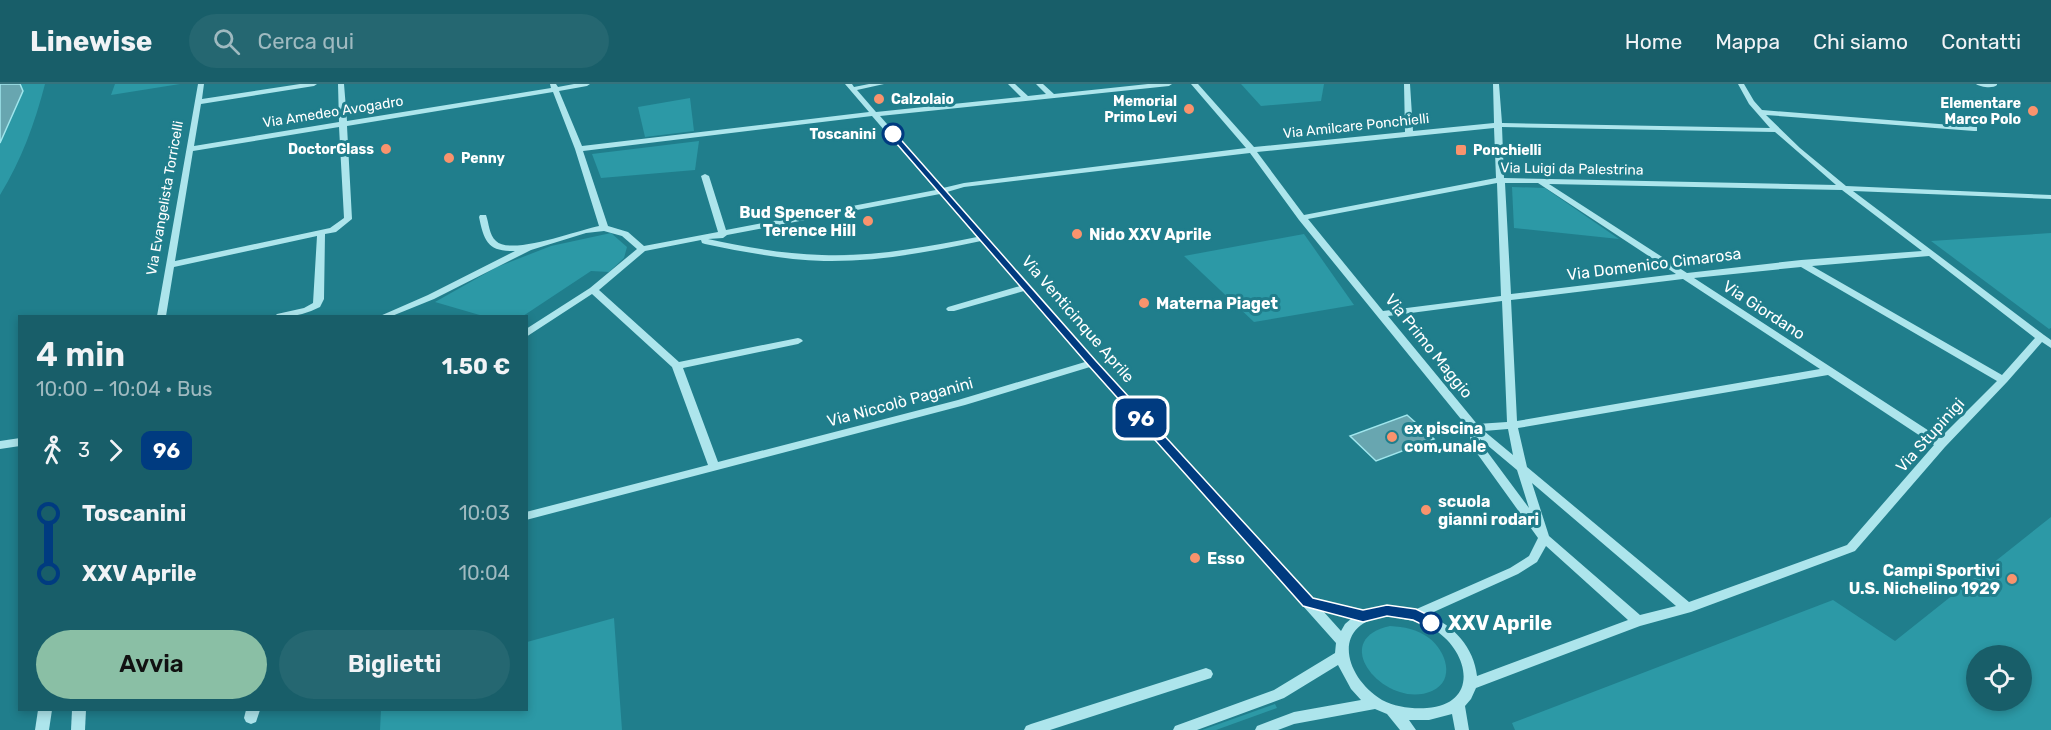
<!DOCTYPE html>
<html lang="it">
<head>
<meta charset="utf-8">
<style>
	:root { --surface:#185e69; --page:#256771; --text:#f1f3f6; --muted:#9fbac0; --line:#36737d; --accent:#8abfa5 }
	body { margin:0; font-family:Rubik,sans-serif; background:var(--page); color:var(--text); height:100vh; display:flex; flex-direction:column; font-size:22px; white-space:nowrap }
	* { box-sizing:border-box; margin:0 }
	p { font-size:20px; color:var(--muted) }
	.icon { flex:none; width:33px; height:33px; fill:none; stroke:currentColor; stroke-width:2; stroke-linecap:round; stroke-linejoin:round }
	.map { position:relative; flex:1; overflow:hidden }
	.drawer { position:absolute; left:18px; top:231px; width:510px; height:396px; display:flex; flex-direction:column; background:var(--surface); border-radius:0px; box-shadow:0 3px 9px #0003 }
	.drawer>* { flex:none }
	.badge { padding:0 12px; border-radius:9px; font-size:21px; line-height:39px }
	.fabs { position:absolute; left:1966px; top:561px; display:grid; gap:12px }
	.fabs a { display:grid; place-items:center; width:66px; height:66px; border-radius:50%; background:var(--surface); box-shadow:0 3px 9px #0003; font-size:30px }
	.map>.badge { position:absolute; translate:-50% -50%; box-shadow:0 0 0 3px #fff }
	.legs { display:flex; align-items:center; gap:9px; height:66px; padding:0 18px; font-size:20px }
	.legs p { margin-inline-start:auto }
	.overview { display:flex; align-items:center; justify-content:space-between; height:102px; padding:0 18px }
	h1 { font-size:33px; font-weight:600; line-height:45px }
	.action { display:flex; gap:12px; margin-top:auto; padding:12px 18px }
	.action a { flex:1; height:69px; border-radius:36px; background:var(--accent); color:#111; font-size:24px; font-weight:600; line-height:69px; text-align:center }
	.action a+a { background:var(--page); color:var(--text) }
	ul { padding:0 18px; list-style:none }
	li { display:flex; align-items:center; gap:21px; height:60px; font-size:22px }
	li i { display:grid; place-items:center; width:9px; height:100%; margin:0 8px; background:currentColor }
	li i::after { content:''; width:15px; height:15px; margin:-8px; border:4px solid; border-radius:50%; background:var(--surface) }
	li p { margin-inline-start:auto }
	li:first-child i { background:linear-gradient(#0000 50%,currentColor 0) }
	li:last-child i { background:linear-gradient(currentColor 50%,#0000 0) }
	header { display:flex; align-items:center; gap:36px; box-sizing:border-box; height:84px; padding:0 30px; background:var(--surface); border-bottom:2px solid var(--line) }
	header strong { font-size:28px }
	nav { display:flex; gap:33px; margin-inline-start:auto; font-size:21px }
	.search { width:420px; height:54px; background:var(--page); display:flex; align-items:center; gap:15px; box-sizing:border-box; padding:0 21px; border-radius:33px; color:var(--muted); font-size:22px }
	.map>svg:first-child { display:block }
	.green { fill:#2c99a6; fill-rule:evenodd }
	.water { fill:#68a6b0; stroke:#a0e6ed; stroke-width:1.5 }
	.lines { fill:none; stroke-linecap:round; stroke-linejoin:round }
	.minor { fill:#ade5ec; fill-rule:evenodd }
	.line-1 { fill:#003b80; stroke:#fff; stroke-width:1.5 }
	.poi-dot { fill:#f9936d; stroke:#207e8c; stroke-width:2 }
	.stop-1-dot { fill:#fff; stroke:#003b80; stroke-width:3 }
	.labels { text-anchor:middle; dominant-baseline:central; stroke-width:6; stroke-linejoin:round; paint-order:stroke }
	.far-poi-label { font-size:14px; font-weight:bold; fill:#fff; stroke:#207e8c; text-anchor:start }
	.far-street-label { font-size:14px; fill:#fff; stroke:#207e8c }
	.far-stop-label { font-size:14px; font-weight:bold; fill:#fff; stroke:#207e8c; text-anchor:end }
	.poi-label { font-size:16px; font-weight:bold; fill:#fff; stroke:#207e8c; text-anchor:start }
	.street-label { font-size:16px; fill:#fff; stroke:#207e8c }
	.near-stop-label { font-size:20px; font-weight:bold; fill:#fff; stroke:#207e8c; text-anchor:start }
</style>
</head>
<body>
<header>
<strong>Linewise</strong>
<div class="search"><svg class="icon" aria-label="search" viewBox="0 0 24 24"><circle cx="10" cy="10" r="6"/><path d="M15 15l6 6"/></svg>Cerca qui</div>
<nav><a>Home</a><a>Mappa</a><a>Chi siamo</a><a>Contatti</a></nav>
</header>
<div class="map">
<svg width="2051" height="646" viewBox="0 0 2051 646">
	<rect width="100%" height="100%" fill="#207e8c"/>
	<!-- green -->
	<g class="green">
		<path d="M 20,0 L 45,0 C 35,39 21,77 0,111 L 0,59 L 23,7 Z"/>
		<polygon points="115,0 180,0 111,11"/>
		<polygon points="1241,0 1324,0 1321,17 1261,22"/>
		<polygon points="690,14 694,47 645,53 638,23"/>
		<polygon points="699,57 695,86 601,94 592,70"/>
		<polygon points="1512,103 1545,104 1619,155 1514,144"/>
		<polygon points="611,149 627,163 624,174 609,188 591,187 523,232 483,232 435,218 497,183 551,162"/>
		<polygon points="2051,149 2051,244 2049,245 1931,157"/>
		<polygon points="1304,150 1354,221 1254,238 1184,172"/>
		<path d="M 2051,433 L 2051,646 L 1515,646 L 1512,639 L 1833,516 L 1895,557 ZM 1977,572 L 2022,572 L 2022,616 L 1977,616 Z"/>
		<polygon points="614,534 622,646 380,646 381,626 526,626 527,558"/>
		<path d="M 1390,542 C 1404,543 1417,545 1429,554 C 1446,567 1456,596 1432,607 C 1387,627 1325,556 1390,542 Z"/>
		<polygon points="1275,620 1277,624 1216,646 1202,646"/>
	</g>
	<!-- water -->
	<g class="water">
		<polygon points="0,0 20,0 23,7 0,59"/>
		<polygon points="1407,331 1434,355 1376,377 1350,352"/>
	</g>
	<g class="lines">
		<!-- minor -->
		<g class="minor">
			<path d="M 198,0 L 204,0 L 202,15 L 300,0 L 317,0 L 314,2 L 201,20 L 194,62 L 339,38 L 338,0 L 344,0 L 347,37 L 551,4 L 550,0 L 556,0 L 558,3 L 574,0 L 590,0 L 587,2 L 559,7 L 582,62 L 869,28 L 845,0 L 852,0 L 854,3 L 869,0 L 884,0 L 857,6 L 876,28 L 1021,13 L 1008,0 L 1015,0 L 1028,12 L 1046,10 L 1036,0 L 1043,0 L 1054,10 L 1148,0 L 1172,0 L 1169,2 L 880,32 L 943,104 L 964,99 L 1246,64 L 1191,0 L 1198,0 L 1254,63 L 1405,48 L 1404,0 L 1410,0 L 1413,47 L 1494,39 L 1493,0 L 1499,0 L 1502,39 L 1770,44 L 1749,20 L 1738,0 L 1744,0 L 1754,17 L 1762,26 L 1977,43 L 1977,47 L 1974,47 L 1766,31 L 1800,64 L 1846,102 L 2051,111 L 2051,115 L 1853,107 L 2044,251 L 2051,256 L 2051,264 L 2042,258 L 2007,298 L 1945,363 L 1855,467 L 1691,528 L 1640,542 L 1476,604 L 1471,615 L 1465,622 L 1469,646 L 1455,646 L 1452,630 L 1429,636 L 1409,636 L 1416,646 L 1400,646 L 1387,630 L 1375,625 L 1294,640 L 1278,646 L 1255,646 L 1257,642 L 1294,628 L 1361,616 L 1351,605 L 1338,581 L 1284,614 L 1197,646 L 1173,646 L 1175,642 L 1274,606 L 1335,569 L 1336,559 L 1090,283 L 965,321 L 526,436 L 526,428 L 708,381 L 672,283 L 592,210 L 526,253 L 526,245 L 590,204 L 637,165 L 622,152 L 604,147 L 586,149 L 531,166 L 434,215 L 392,232 L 380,232 L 428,211 L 515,167 C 488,168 484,157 479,133 L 480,131 L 486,131 C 489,139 489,151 496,157 C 511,172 578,146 599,142 L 575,65 L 553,8 L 347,42 L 352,135 L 336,148 L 325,150 L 324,215 L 320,223 C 306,230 291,234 275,232 L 277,230 L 304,224 L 313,219 L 317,152 L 174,183 L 166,232 L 157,232 ZM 872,32 L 936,106 L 726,146 L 709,92 L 705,90 L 701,92 L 718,148 L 644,162 L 628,148 L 608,142 L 583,67 ZM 339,43 L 344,134 L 330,144 L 175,177 L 193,67 ZM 1502,43 L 1775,48 L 1836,101 L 1504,94 ZM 1494,44 L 1496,94 L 1304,131 L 1257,68 ZM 1250,69 L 1299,136 L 1469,345 L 1471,361 L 1538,454 L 1529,472 L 1510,484 L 1412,527 L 1387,522 L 1363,527 L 1311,514 L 1096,277 L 947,108 L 964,103 ZM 1497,99 L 1501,212 L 1383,227 L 1308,135 ZM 1505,99 L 1538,99 L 1676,190 L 1511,210 ZM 1549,100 L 1842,106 L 1922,167 L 1801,176 L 1687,189 ZM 940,110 L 977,153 C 926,163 874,173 822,171 C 783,170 746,163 708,155 L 723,154 L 727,151 ZM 701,156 L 702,159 L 705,160 C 744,168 784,176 824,177 C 877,178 929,168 981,157 L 1020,202 L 948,223 L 946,225 L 948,227 L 954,227 L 1024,207 L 1085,278 L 958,316 L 718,378 L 683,284 L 798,260 L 803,257 L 801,255 L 798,254 L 679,278 L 599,206 L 645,167 ZM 1929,172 L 2035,254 L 2002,291 L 1812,182 ZM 1801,183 L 1997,297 L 1940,354 L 1694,194 ZM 1683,195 L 1820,285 L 1517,337 L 1511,216 ZM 1502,217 L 1507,338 L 1477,340 L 1388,232 ZM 1828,291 L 1934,361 L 1847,461 L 1689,518 L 1527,383 L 1518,344 ZM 1508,345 L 1513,371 L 1484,347 ZM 1480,355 L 1517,386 L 1529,424 L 1480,358 ZM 1532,399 L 1676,522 L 1640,531 L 1549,452 ZM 1546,462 L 1628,536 L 1477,592 C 1474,564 1454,541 1427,531 L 1518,490 L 1537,478 ZM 1323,527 L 1352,534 L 1345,540 L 1341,547 ZM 1387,532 C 1404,535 1421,537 1435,546 C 1470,569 1479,620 1427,624 C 1412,625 1395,623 1382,616 C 1344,593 1330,539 1387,532 Z"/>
			<path d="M 1976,0 L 1997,0 L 1997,1 C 1993,5 1980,3 1976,0 Z"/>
			<polygon points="20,354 20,362 0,365 0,357"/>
			<polygon points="1206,584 1211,586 1213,590 1211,594 1050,646 1024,646 1026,642 1031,640"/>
			<polygon points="38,626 52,626 49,646 35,646"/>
			<polygon points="72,626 86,626 85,646 71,646"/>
			<polygon points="246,626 260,626 256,638 251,640 246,638 244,634"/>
		</g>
	</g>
	<!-- line-1 -->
	<polygon class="line-1" points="890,49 895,49 1096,277 1313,514 1363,526 1387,521 1416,525 1436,535 1438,539 1436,543 1431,545 1413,536 1387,532 1363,538 1303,522 1089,282 890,52"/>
	<!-- markers -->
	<g class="poi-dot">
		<circle cx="879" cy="15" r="6"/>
		<circle cx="1189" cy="25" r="6"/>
		<circle cx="2033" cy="27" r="6"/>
		<circle cx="386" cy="65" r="6"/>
		<rect x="1455" y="60" width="12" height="12" rx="3"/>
		<circle cx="449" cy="74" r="6"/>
		<circle cx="868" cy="137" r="6"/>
		<circle cx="1077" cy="150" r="6"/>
		<circle cx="1144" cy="219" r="6"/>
		<circle cx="1392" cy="353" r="6"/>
		<circle cx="1426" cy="426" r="6"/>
		<circle cx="1195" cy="474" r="6"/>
		<circle cx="2012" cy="495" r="6"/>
	</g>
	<g class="stop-1-dot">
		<circle cx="893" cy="50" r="10"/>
		<circle cx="1431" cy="539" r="10"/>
	</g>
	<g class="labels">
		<!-- far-poi labels -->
		<g class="far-poi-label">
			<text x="891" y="15">Calzolaio</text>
			<text x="1177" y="17" text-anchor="end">Memorial<tspan x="1177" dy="16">Primo Levi</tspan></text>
			<text x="2021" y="19" text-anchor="end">Elementare<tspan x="2021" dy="16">Marco Polo</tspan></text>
			<text x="374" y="65" text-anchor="end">DoctorGlass</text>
			<text x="1473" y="66">Ponchielli</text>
			<text x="461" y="74">Penny</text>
		</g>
		<!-- far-street labels -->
		<g class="far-street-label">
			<text transform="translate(333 28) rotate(-9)">Via Amedeo Avogadro</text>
			<text transform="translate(1356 42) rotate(-6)">Via Amilcare Ponchielli</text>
			<text transform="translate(1572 85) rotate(1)">Via Luigi da Palestrina</text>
			<text transform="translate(165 114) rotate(-80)">Via Evangelista Torricelli</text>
		</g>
		<!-- far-stop labels -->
		<g class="far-stop-label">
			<text x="876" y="50">Toscanini</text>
		</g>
		<!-- poi labels -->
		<g class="poi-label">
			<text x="856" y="128" text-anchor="end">Bud Spencer &amp;<tspan x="856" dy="18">Terence Hill</tspan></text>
			<text x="1089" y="150">Nido XXV Aprile</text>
			<text x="1156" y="219">Materna Piaget</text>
			<text x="1404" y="344">ex piscina<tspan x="1404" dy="18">com,unale</tspan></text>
			<text x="1438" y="417">scuola<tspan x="1438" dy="18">gianni rodari</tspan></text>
			<text x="1207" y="474">Esso</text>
			<text x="2000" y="486" text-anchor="end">Campi Sportivi<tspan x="2000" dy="18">U.S. Nichelino 1929</tspan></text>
		</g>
		<!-- street labels -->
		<g class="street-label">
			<text transform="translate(1654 180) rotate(-7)">Via Domenico Cimarosa</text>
			<text transform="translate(1764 226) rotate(33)">Via Giordano</text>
			<text transform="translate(1078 235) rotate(49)">Via Venticinque Aprile</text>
			<text transform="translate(1429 262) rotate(51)">Via Primo Maggio</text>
			<text transform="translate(900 318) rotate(-15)">Via Niccolò Paganini</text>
			<text transform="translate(1930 351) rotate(-48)">Via Stupinigi</text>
		</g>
		<!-- near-stop labels -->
		<g class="near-stop-label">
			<text x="1448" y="539">XXV Aprile</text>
		</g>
	</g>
</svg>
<div class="fabs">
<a><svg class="icon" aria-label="locate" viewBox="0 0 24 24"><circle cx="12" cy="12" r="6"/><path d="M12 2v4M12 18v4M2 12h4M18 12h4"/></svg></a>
</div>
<b class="badge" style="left:1141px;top:334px;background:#003b80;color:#fff">96</b>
<section class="drawer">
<div class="overview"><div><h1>4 min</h1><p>10:00 – 10:04 · Bus</p></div><b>1.50 €</b></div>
<div class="legs"><svg class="icon" aria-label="walk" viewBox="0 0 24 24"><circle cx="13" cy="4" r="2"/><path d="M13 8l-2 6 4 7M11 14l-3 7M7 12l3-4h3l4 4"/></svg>3<svg class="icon" aria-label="forward" viewBox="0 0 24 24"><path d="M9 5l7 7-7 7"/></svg><b class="badge" style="background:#003b80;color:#fff">96</b></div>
<ul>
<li><i style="color:#003b80"></i><b>Toscanini</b><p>10:03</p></li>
<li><i style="color:#003b80"></i><b>XXV Aprile</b><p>10:04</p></li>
</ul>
<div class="action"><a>Avvia</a><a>Biglietti</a></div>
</section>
</div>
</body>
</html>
